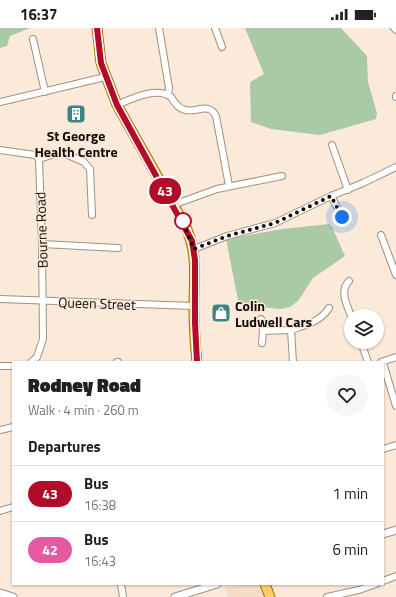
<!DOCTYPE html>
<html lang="en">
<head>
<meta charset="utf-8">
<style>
	:root { --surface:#fff; --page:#f6f6f6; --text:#202124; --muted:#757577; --line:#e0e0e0 }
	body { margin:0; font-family:"Titillium Web",sans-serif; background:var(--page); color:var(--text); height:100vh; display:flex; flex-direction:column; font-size:15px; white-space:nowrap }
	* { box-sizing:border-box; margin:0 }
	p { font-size:13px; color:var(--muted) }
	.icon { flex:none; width:22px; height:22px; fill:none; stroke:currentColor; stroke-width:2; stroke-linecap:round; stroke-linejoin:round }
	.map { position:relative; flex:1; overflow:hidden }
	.side { position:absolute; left:12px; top:333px; width:372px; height:224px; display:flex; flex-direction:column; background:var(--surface); border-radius:0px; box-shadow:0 1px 3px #0004 }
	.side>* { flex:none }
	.badge { padding:0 8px; border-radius:13px; font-size:14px; line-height:26px }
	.fabs { position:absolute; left:344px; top:281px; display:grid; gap:8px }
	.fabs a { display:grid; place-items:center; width:40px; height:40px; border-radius:50%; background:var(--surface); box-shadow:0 1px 3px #0004; font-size:20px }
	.you { position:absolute; width:20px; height:20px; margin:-10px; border:3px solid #fff; border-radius:50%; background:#1a73e8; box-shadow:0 0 0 6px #1a73e833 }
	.map>.badge { position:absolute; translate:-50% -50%; box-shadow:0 0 0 2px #fff }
	h2 { padding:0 16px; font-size:15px; line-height:36px }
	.round { display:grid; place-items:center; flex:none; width:42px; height:42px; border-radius:21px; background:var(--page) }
	.head { display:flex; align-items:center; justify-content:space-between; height:68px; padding:0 16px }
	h1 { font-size:19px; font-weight:800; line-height:30px }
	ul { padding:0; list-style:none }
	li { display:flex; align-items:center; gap:12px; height:56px; padding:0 16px; border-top:1px solid var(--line) }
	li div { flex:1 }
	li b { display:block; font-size:15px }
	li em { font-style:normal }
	li .badge { min-width:44px; font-weight:700; text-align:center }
	.status { display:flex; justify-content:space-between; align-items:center; height:28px; padding:0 20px; background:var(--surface); direction:ltr }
	.status svg { height:11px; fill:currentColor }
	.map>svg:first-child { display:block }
	.built { fill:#f5dcc7 }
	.green { fill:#aacaa5 }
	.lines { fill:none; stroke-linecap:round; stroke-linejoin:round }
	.minor-casing { stroke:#a19081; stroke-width:8 }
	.tertiary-casing { stroke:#a19081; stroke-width:9 }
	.primary-casing { stroke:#ab7302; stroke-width:11 }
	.minor { stroke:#fff; stroke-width:6 }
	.tertiary { stroke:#fff; stroke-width:7 }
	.primary { stroke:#fecc66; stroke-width:9 }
	.line-casing { stroke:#fff; stroke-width:9 }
	.line { stroke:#b10d28; stroke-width:6 }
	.walk { stroke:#120c07; stroke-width:4; stroke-dasharray:0 7.2 }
	.stop-dot { fill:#fff; stroke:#b10d28; stroke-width:2 }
	.labels { text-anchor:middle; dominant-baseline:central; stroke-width:3; stroke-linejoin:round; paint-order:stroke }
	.poi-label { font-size:14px; font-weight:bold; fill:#120c07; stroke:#fbe9d9 }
	.street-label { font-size:14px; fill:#120c07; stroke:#fbe9d9 }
</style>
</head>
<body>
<div class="status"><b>16:37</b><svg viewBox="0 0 49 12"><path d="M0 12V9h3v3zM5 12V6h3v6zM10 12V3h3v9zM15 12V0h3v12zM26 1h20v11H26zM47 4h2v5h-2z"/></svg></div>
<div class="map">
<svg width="396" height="569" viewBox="0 0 396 569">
	<rect width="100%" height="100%" fill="#fbe9d9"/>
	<!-- built -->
	<polygon class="built" points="239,556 260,556 264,569 228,569 225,560"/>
	<!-- green -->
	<g class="green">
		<polygon points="0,0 30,0 10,8 7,18 0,20"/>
		<polygon points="245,0 341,0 367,28 368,54 377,85 376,91 320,107 271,101 251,94 250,54 264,46"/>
		<polygon points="329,196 332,199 345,228 313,250 298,273 290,279 281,281 239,277 226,211 282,201"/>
	</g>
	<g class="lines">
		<defs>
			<g id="minor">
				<polyline points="159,0 169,60 168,67"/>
				<polyline points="215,0 222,19"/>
				<polyline points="394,0 396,2"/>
				<polyline points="33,11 45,64"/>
				<polyline points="396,68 396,69"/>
				<polyline points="0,74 105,49"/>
				<path d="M 117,77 C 131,71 157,58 171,69 C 187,98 206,68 216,88 L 229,158"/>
				<polyline points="332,117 348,162"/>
				<polyline points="0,122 35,127 39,131 61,124 84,134 90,141 92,187"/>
				<polyline points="331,168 342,189"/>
				<polyline points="173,177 217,161 282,148"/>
				<polyline points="381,207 396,247"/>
				<polyline points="42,216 118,220"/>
				<polyline points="194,221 227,208 275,195 331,168 363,155 396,139"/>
				<path d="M 349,253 C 339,263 347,277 351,288"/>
				<polyline points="0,271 194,278"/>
				<polyline points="261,291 263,303 262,315"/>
				<polyline points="263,303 291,302"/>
				<polyline points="361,314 368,334"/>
				<polyline points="31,334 37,329 43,311 42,216 39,131"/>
				<polyline points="117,334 118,334"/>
				<path d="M 293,334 L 291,302 C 306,297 320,294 329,280"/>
				<polyline points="381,334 396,329"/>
				<polyline points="383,335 396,378"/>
				<polyline points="0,338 13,338"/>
				<polyline points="0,402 13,399"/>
				<polyline points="383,421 396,417"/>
				<polyline points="0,483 13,479"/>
				<polyline points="383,553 396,548"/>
				<polyline points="121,556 123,569"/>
				<polyline points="327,569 359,562 376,556"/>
			</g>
			<g id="tertiary">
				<polyline points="383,506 396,502"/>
				<polyline points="0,565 13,569"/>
				<polyline points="175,569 217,556"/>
			</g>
			<g id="primary">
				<path d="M 97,0 L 101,35 L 117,77 L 186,199 C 198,227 194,249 194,278 C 194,297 195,316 197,334"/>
				<polyline points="265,556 270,569"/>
			</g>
		</defs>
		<!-- minor casing -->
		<use href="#minor" class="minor-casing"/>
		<!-- tertiary casing -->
		<use href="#tertiary" class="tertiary-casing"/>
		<!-- primary casing -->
		<use href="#primary" class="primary-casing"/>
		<!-- minor -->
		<use href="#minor" class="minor"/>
		<!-- tertiary -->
		<use href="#tertiary" class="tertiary"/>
		<!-- primary -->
		<use href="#primary" class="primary"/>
	</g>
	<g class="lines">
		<defs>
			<polyline id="line" points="97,0 101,35 117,77 192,213 195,232 195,295 197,334"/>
		</defs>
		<!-- line casing -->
		<use href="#line" class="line-casing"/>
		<!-- line -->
		<use href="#line" class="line"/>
		<!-- walk -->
		<polyline class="walk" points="183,193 180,188 194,221 227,208 275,195 331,168 342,189"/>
	</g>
	<!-- icons -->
	<defs>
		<symbol id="building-square" viewBox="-11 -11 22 22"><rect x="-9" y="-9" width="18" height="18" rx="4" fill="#3c8584" stroke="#fbe9d9"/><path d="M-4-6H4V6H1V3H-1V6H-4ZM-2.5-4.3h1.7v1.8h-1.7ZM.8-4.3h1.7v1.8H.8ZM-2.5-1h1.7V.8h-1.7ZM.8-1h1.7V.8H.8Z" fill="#fff"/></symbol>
		<symbol id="shop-square" viewBox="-11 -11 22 22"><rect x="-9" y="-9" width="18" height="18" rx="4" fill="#3c8584" stroke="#fbe9d9"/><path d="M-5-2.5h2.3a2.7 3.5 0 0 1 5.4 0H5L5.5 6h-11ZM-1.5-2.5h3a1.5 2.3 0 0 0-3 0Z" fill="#fff"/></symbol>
	</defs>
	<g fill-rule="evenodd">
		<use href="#building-square" x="65" y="75" width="22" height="22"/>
		<use href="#shop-square" x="210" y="274" width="22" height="22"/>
	</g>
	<!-- markers -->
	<circle class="stop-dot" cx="183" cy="193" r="8"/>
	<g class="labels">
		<!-- poi labels -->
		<g class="poi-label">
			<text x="76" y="107">St George<tspan x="76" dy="16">Health Centre</tspan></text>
			<text x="235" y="277" text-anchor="start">Colin<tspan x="235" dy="16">Ludwell Cars</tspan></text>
		</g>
		<!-- street labels -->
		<g class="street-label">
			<text transform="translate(41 202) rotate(-92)">Bourne Road</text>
			<text transform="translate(97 275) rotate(2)">Queen Street</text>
		</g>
	</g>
</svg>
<div class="fabs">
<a><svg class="icon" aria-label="layers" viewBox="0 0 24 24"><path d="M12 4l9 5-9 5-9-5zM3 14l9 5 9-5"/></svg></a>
</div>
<div class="you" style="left:342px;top:189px"></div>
<b class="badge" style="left:165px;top:163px;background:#b10d28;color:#fff">43</b>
<section class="side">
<div class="head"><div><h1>Rodney Road</h1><p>Walk · 4 min · 260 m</p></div><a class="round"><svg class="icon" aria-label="heart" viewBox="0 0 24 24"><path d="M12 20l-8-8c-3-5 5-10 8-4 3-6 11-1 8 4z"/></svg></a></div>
<h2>Departures</h2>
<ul>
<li><span class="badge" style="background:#b10d28;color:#fff">43</span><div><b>Bus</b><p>16:38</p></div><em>1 min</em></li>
<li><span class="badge" style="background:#e35aa1;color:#fff">42</span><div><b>Bus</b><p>16:43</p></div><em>6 min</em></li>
</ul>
</section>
</div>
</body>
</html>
